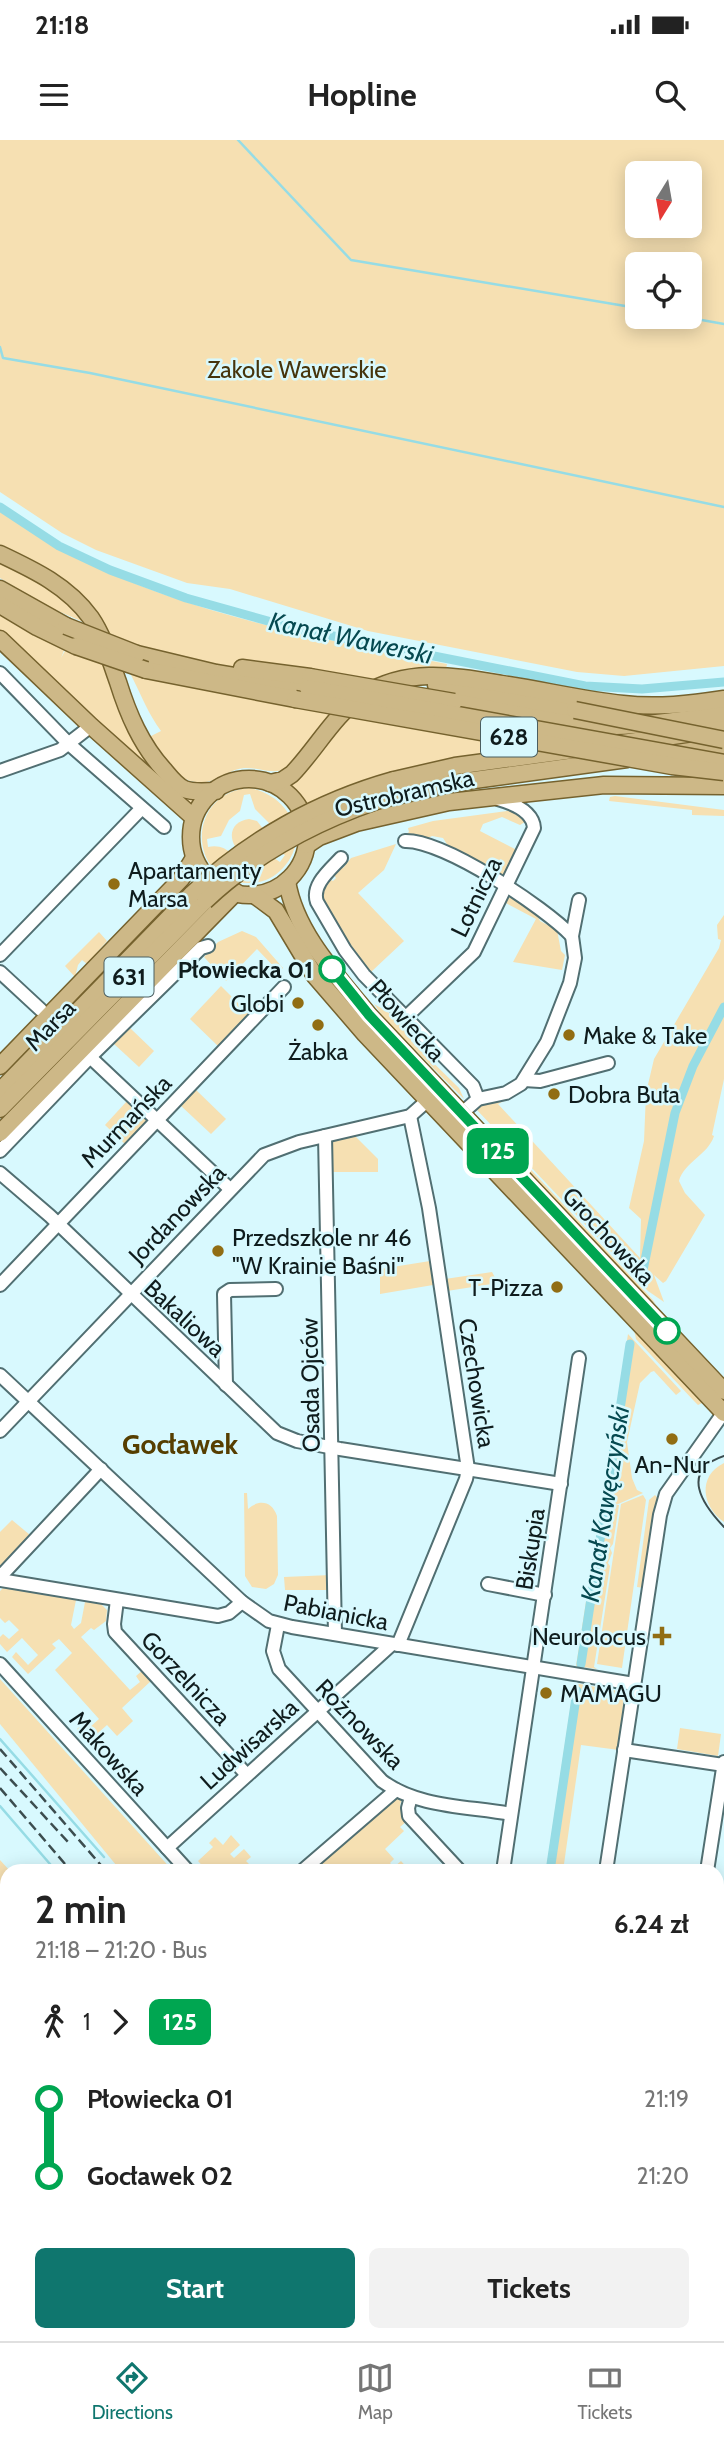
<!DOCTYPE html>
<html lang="en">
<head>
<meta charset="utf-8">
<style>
	:root { --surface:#fff; --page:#f2f2f2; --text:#222; --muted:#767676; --line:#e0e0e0; --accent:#0f766e }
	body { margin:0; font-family:Cabin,sans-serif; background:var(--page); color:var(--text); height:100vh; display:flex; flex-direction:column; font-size:26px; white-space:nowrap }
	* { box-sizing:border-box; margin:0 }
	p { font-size:23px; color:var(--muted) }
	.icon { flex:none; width:38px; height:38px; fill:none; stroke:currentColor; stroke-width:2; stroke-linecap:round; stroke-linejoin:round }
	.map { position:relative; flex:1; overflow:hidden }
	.sheet { position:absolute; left:0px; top:1724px; width:724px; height:478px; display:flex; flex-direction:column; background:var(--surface); border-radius:21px 21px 0 0; box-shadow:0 4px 18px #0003 }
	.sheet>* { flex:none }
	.badge { padding:0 14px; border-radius:10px; font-size:24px; line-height:46px }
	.needle { width:46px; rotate:191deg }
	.controls { position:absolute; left:625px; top:21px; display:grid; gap:14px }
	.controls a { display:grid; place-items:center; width:77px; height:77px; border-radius:10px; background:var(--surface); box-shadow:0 4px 18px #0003; font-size:35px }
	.map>.badge { position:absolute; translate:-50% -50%; box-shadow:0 0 0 4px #fff }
	.legs { display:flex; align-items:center; gap:10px; height:77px; padding:0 35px; font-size:23px }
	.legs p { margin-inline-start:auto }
	.head { display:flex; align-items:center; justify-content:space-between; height:119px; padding:0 35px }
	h1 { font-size:38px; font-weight:700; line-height:52px }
	.primary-button { display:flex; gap:14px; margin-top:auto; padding:14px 35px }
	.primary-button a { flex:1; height:80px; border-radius:10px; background:var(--accent); color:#fff; font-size:28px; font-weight:700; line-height:80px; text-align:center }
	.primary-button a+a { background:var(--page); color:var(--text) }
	ul { padding:0 35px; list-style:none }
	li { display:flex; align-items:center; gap:24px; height:77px; font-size:26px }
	li i { display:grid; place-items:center; width:10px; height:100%; margin:0 9px; background:currentColor }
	li i::after { content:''; width:18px; height:18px; margin:-9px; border:5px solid; border-radius:50%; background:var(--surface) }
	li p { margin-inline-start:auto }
	li:first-child i { background:linear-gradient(#0000 50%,currentColor 0) }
	li:last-child i { background:linear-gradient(currentColor 50%,#0000 0) }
	.status { display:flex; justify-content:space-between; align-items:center; height:49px; padding:0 35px; background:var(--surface); direction:ltr }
	.status svg { height:19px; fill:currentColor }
	header { display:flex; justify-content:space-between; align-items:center; height:91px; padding:0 35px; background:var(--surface); font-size:32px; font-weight:700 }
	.dock { display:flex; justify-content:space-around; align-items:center; height:98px; border-top:2px solid var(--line); background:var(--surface); font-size:19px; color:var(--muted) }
	.dock a { display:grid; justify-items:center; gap:4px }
	.dock .on { color:var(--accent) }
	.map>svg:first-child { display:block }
	.green { fill:#f6e0b2; fill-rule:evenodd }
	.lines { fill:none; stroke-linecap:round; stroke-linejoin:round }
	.stream { stroke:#96dce5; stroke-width:2.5 }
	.canal { stroke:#96dce5; stroke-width:9 }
	.minor-casing { stroke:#516f72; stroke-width:16 }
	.major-casing { stroke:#75622e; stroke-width:19 }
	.minor { stroke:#fff; stroke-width:12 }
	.major { stroke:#cdb887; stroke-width:16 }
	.tram { stroke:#3c4d4f; stroke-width:2 }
	.rail { stroke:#3c4d4f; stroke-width:2.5; stroke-dasharray:10 5; stroke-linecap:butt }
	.major-bridge-casing { stroke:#75622e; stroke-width:19; stroke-linecap:butt }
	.major-bridge { stroke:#cdb887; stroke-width:16 }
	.line-1-casing { stroke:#fff; stroke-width:16 }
	.line-1 { stroke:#00a651; stroke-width:10 }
	.poi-dot { fill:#916d13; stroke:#d8f9fe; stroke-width:2.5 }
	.stop-1-dot { fill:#fff; stroke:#00a651; stroke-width:3.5 }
	.labels { text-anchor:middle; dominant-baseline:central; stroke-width:5; stroke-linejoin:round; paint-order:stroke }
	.shield { fill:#d8f9fe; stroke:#4b5e60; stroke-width:2 }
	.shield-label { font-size:23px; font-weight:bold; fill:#0f1c1d }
	.park-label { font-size:24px; fill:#46340b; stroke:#d8f9fe }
	.street-label { font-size:24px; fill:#0f1c1d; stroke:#d8f9fe }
	.poi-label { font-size:24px; fill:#0f1c1d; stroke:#d8f9fe; text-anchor:start }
	.stop-label { font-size:24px; font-weight:bold; fill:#0f1c1d; stroke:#d8f9fe; text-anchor:end }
	.water-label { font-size:26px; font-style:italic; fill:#064950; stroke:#d8f9fe }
	.quarter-label { font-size:28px; font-weight:bold; fill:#563e00; stroke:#d8f9fe }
</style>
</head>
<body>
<div class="status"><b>21:18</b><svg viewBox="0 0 49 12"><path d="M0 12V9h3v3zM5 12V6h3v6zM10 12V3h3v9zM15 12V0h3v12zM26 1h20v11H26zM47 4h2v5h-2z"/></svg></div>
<header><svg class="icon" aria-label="menu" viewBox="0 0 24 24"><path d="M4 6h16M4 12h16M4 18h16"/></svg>Hopline<svg class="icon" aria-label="search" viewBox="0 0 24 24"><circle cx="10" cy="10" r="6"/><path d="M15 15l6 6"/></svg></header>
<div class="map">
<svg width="724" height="2201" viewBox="0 0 724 2201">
	<rect width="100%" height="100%" fill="#d8f9fe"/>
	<!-- green -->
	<g class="green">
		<path d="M 0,0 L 724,0 L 724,526 L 624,536 L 577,532 L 368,491 L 230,449 L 187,443 L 96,410 L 62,393 L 0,352 ZM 637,33 L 690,33 L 690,86 L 637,86 ZM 637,124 L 690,124 L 690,177 L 637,177 Z"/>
		<path d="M 0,369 C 23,385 47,403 72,415 C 188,475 320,498 447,524 L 446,529 L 379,539 L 325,580 L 290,626 C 275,637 261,627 244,628 C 232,629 224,636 214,640 C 182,651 161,621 149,597 L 161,591 C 148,573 143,559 133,539 C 97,465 75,440 0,406 Z"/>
		<path d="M 0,420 C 30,435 68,451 83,482 L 42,464 L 0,438 Z"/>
		<polygon points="0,473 65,508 61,518 66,509 107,525 123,574 194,658 190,665 58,547 0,492"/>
		<path d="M 351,576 L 535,610 L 308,665 L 291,645 C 309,634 333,594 351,576 Z"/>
		<path d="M 250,648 C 288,655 312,697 283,728 C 274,738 262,743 249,743 C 187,744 185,652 250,648 ZM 250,654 L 255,669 L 270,684 L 277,711 L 285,715 L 280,722 L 274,718 L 253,732 L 253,737 L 247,737 L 247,729 C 234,717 227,703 208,707 L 207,699 L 221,696 L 229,680 L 240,671 L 244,655 Z"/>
		<polygon points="615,656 724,670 724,676 692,675 692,670 609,661 610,657"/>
		<polygon points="507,671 519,672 528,680 520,685 502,677 483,684 480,691 517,710 503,738 452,712 443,698 432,696 424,700 405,695 409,692 408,688 433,681"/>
		<path d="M 249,679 L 257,681 L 264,690 L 236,708 C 227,694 233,681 249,679 Z"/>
		<path d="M 396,704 L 384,730 L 358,753 L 404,801 L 371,832 C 361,818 323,770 323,754 C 323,749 328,744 331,740 L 333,741 L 336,738 L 333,734 L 341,726 L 343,728 L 351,718 Z"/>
		<path d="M 508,757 C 520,762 536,768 540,781 L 557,790 L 561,811 L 565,815 L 562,830 L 513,822 L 536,779 L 504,762 Z"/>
		<path d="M 724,775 L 724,939 L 712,995 L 714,996 C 708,1015 684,1022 679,1041 L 685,1053 L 705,1075 L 666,1141 L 663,1143 L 654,1135 L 664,1162 L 648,1151 L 477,970 L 480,966 L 495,963 L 494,959 L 501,957 L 504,961 L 498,964 L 640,1118 L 641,1079 L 629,1068 L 644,1001 L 646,953 L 654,919 L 719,808 L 721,800 L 718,799 L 717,785 Z"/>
		<polygon points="242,791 256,797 283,828 279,832 257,809 226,841 204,817 218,802"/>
		<polygon points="99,792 107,801 87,824 82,820 78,825 75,837 65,826"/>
		<polygon points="221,846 250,875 219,907 190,879"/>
		<polygon points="374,864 388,872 411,895 411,901 459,948 464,959 386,881"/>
		<polygon points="130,888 154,911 139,927 114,904"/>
		<polygon points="194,948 226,979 211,994 179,964"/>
		<polygon points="127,961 148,981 126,1005 105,985"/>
		<polygon points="354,995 378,1019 378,1032 332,1032 331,1000"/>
		<polygon points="503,1000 652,1159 656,1164 645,1156 501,1002"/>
		<polygon points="559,1110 561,1111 702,1263 698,1265 694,1261 636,1199 634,1190"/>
		<polygon points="430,1121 433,1145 380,1154 380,1129"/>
		<polygon points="492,1132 498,1143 447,1151 445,1139"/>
		<polygon points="628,1194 681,1251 676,1255 654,1231 651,1232 640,1243 627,1302 632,1338 637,1350 643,1353 616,1365 602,1362"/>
		<path d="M 724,1323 L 724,1382 C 702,1367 697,1336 724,1323 Z"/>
		<path d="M 244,1353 L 247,1353 L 248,1369 C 259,1359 272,1361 277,1376 L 278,1435 L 274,1444 L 266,1449 L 252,1447 L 245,1436 Z"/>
		<polygon points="643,1355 646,1360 622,1528 597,1524 621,1364"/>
		<polygon points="655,1355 659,1360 644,1448 637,1447 649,1360"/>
		<polygon points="601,1365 619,1365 613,1404 610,1408 612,1413 608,1423 610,1426 594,1527 597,1529 576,1526"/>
		<polygon points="12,1380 30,1395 0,1426 0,1392"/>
		<polygon points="331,1435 331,1450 285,1450 284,1437"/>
		<polygon points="3,1448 76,1460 71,1485 74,1489 81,1483 85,1462 101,1464 107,1470 106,1481 94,1490 91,1488 81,1497 130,1550 140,1542 136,1536 143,1530 152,1540 122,1568 133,1581 117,1596 107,1585 89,1601 77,1589 84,1583 89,1588 99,1579 55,1530 72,1513 59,1499 52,1504 56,1508 28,1534 12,1517 16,1512 28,1525 38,1515 22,1498 7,1512 0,1504 0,1497 3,1494 9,1499 19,1490 9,1480 5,1483 0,1478 0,1451"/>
		<polygon points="0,1539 173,1731 121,1731 0,1584"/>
		<polygon points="574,1543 624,1552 619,1610 581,1605 563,1731 546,1731"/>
		<polygon points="680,1588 721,1594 718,1616 677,1609"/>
		<polygon points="397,1657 402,1658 400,1665 408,1680 400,1687 404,1691 385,1709 394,1719 390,1723 394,1727 401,1721 410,1731 352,1731 350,1728 325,1725 313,1730"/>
		<polygon points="231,1695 240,1705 230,1714 234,1718 244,1709 251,1717 246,1721 251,1726 247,1731 235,1731 228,1724 221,1731 207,1731 198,1721 213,1707 209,1703 215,1697 223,1705"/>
		<polygon points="0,1720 10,1731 7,1731 7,2194 395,2194 399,2201 0,2201"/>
	</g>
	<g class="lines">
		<!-- stream -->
		<g class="stream">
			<polyline points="238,0 351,120 637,168"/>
			<polyline points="685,177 724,184"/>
			<polyline points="0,207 3,218 90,233 724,367"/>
			<polyline points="0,1599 104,1717"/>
			<polyline points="0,1666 56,1731"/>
			<polyline points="406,2194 411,2201"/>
			<polyline points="431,2194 437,2201"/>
		</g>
		<!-- canal -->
		<g class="canal">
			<polyline points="0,367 59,406 110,430 186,458 293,488 585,546 642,549 724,542"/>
			<polyline points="641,1140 675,973 693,926 724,867"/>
			<polyline points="581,1524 630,1204"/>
			<polyline points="550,1731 577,1551"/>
			<polyline points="175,2194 230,2201"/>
			<polyline points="437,2201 439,2194"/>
		</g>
		<defs>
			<g id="minor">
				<polyline points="0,533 69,604 164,687"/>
				<polyline points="0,631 60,610 91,586"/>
				<path d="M 405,701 C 444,700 544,767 572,796"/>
				<path d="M 341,718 C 330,730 311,745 317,762 L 345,810 L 364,835 L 473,946 L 478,959"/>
				<polyline points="0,815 141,669"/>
				<polyline points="0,832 41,870"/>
				<path d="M 405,878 L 474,812 L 534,688 C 533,671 512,663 498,659"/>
				<polyline points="90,917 230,1049"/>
				<polyline points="524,940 540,941 608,923"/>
				<polyline points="462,973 478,959 506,953 521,944 547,902 570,843 575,818 572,796 579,760"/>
				<polyline points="325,996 335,1494"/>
				<polyline points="0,1011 90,917 201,808 208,806"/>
				<polyline points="0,1033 50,1076 277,1293 297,1301 340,1309 561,1344"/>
				<polyline points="0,1145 284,847"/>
				<polyline points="0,1235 242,1462 269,1481 292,1487 634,1544"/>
				<polyline points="226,1245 224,1154 230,1150 276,1149"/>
				<polyline points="0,1291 264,1015 299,1002 410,976 428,960"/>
				<polyline points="0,1437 101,1329"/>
				<polyline points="0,1440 218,1476 229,1473 242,1462"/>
				<polyline points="488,1444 545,1455"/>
				<polyline points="117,1460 114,1484 115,1492 247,1635"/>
				<path d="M 278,1485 L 273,1511 L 279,1529 L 382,1641 C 418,1668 469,1666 511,1674"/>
				<polyline points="398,1505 466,1339 468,1329 429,1068 410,976"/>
				<polyline points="0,1524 188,1731"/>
				<polyline points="624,1610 724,1625"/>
				<polyline points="411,1657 408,1668 409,1676 460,1731"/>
				<polyline points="167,1708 392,1504"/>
				<polyline points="302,1731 396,1650"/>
				<polyline points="503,1731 579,1218"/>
				<polyline points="606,1731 660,1375 666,1354 724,1272"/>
				<polyline points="707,1731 724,1622"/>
				<polyline points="718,1925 724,1927"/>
				<polyline points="718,2112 724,2114"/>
				<polyline points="591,2194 608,2201"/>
				<polyline points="649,2194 649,2201"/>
				<polyline points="660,2194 678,2201"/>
			</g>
			<g id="major">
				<path d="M 0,414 C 34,430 68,446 91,478 C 104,497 110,520 118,542 C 128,574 141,605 165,631 C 170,637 176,645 184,649 C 194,653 206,651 216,651"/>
				<polyline points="0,449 66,486"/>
				<polyline points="0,465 37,487 76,506"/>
				<polyline points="0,499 91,586 193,677"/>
				<polyline points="137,514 216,533 308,548"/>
				<polyline points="242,528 310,537"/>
				<polyline points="146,530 295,559"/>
				<polyline points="436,545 575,570"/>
				<path d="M 454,562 C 507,571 562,587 616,586 C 652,585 688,579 724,574"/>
				<polyline points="622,603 724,589"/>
				<polyline points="677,613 724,606"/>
				<circle cx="249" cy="697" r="58"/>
				<polyline points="394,640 455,626 573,610"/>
				<path d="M 270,643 L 283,640 L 292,634 C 316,609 334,575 363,555 C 408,527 454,536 502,544 C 543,550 583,560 623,564 C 657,568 691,564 724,559"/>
				<polyline points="398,654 445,644 627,619"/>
				<polyline points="307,705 319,697 356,683 449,662 604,645 724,646"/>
				<path d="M 287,741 C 295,792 337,836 369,875 L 724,1251"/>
				<polyline points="253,754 276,771 315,836 365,894 724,1273"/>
				<polyline points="0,926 181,739 194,718"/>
				<polyline points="0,951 192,754"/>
				<polyline points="0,969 205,761"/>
				<polyline points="0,993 236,752"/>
			</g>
		</defs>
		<!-- minor casing -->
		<use href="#minor" class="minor-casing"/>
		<!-- major casing -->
		<use href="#major" class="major-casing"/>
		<!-- minor -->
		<use href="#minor" class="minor"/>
		<!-- major -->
		<use href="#major" class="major"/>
		<!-- tram -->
		<path class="tram" d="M 724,1316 C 679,1331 703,1365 724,1387"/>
		<!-- rail -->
		<g class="rail">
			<polyline points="0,1609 106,1731"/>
			<polyline points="0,1628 68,1702"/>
			<polyline points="0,1648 71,1731"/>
			<polyline points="415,2194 420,2201"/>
			<polyline points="517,2194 523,2201"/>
		</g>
		<defs>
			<g id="major-bridge">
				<polyline points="66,486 137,514"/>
				<polyline points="76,506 146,530"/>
				<polyline points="310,537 454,562"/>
				<polyline points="308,548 724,623"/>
				<polyline points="295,559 672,626 724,632"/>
				<polyline points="575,570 724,600"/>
				<path d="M 192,754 C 248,700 319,661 394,640"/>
				<path d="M 205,761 C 260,709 326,676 398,654"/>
			</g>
		</defs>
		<!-- major-bridge casing -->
		<use href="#major-bridge" class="major-bridge-casing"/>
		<!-- major-bridge -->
		<use href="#major-bridge" class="major-bridge"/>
	</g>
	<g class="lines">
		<defs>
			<polyline id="line-1" points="332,829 369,875 667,1191"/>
		</defs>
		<!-- line-1 casing -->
		<use href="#line-1" class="line-1-casing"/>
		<!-- line-1 -->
		<use href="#line-1" class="line-1"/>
	</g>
	<!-- markers -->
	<g class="poi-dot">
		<circle cx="114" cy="744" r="7"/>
		<circle cx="298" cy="863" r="7"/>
		<circle cx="318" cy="885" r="7"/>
		<circle cx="569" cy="895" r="7"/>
		<circle cx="554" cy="954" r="7"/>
		<circle cx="218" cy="1111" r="7"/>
		<circle cx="557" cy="1147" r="7"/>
		<circle cx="672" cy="1299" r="7"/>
		<path d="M658.5 1485.5h7v7h7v7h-7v7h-7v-7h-7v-7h7z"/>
		<circle cx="546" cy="1553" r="7"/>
	</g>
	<g class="stop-1-dot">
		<circle cx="332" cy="829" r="12"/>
		<circle cx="667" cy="1191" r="12"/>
	</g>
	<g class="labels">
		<!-- shield labels -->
		<g class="shield">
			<rect x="481" y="577.5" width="56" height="39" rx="5"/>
			<rect x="104.5" y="817.5" width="49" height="39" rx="5"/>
		</g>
		<g class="shield-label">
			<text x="509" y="597">628</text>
			<text x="129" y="837">631</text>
		</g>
		<!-- park labels -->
		<g class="park-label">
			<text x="297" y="229">Zakole Wawerskie</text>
		</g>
		<!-- street labels -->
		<g class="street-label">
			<text transform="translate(404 653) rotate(-13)">Ostrobramska</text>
			<text transform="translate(476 757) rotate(-64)">Lotnicza</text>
			<text transform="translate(407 880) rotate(48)">Płowiecka</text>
			<text transform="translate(50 885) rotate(-46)">Marsa</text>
			<text transform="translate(126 981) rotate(-46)">Murmańska</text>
			<text transform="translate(177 1074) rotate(-46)">Jordanowska</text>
			<text transform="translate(609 1096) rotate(47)">Grochowska</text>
			<text transform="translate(185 1178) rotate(43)">Bakaliowa</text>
			<text transform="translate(477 1243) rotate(81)">Czechowicka</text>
			<text transform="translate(310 1245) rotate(-91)">Osada Ojców</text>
			<text transform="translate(530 1409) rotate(-81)">Biskupia</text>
			<text transform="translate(336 1472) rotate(11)">Pabianicka</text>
			<text transform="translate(186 1538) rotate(47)">Gorzelnicza</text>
			<text transform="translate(360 1584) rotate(46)">Rożnowska</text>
			<text transform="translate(249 1604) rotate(-42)">Ludwisarska</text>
			<text transform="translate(109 1613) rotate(48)">Makowska</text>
		</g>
		<!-- poi labels -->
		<g class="poi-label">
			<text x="128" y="730">Apartamenty<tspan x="128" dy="28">Marsa</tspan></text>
			<text x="284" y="863" text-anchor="end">Globi</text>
			<text x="583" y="895">Make &amp; Take</text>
			<text x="318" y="911" text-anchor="middle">Żabka</text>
			<text x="568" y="954">Dobra Buła</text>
			<text x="232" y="1097">Przedszkole nr 46<tspan x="232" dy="28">"W Krainie Baśni"</tspan></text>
			<text x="543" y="1147" text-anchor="end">T-Pizza</text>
			<text x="672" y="1324" text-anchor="middle">An-Nur</text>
			<text x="646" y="1496" text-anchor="end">Neurolocus</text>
			<text x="560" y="1553">MAMAGU</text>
		</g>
		<!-- stop labels -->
		<g class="stop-label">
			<text x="313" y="829">Płowiecka 01</text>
		</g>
		<!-- water labels -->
		<g class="water-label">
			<text transform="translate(351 498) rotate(12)">Kanał Wawerski</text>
			<text transform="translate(605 1364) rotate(-81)">Kanał Kawęczyński</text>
		</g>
		<!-- quarter labels -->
		<g class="quarter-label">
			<text x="180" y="1304">Gocławek</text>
		</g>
	</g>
</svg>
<div class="controls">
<a><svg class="needle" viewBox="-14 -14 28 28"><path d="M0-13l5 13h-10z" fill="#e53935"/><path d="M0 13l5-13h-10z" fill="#767676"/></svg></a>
<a><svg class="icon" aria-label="locate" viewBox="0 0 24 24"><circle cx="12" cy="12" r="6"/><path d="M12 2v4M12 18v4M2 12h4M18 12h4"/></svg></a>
</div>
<b class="badge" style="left:498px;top:1011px;background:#00a651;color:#fff">125</b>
<section class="sheet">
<div class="head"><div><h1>2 min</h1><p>21:18 – 21:20 · Bus</p></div><b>6.24 zł</b></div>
<div class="legs"><svg class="icon" aria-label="walk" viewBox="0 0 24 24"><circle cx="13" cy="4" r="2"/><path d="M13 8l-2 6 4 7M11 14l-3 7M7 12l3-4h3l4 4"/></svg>1<svg class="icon" aria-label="forward" viewBox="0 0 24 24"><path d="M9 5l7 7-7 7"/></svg><b class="badge" style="background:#00a651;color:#fff">125</b></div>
<ul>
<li><i style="color:#00a651"></i><b>Płowiecka 01</b><p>21:19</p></li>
<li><i style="color:#00a651"></i><b>Gocławek 02</b><p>21:20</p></li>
</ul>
<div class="primary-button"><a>Start</a><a>Tickets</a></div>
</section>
</div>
<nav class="dock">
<a class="on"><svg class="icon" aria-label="directions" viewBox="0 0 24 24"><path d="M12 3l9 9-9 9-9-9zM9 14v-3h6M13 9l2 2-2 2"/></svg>Directions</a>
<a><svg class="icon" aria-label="map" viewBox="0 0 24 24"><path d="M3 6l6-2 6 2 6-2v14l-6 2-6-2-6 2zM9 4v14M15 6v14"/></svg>Map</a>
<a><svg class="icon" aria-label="tickets" viewBox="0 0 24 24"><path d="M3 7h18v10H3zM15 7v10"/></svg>Tickets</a>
</nav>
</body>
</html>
